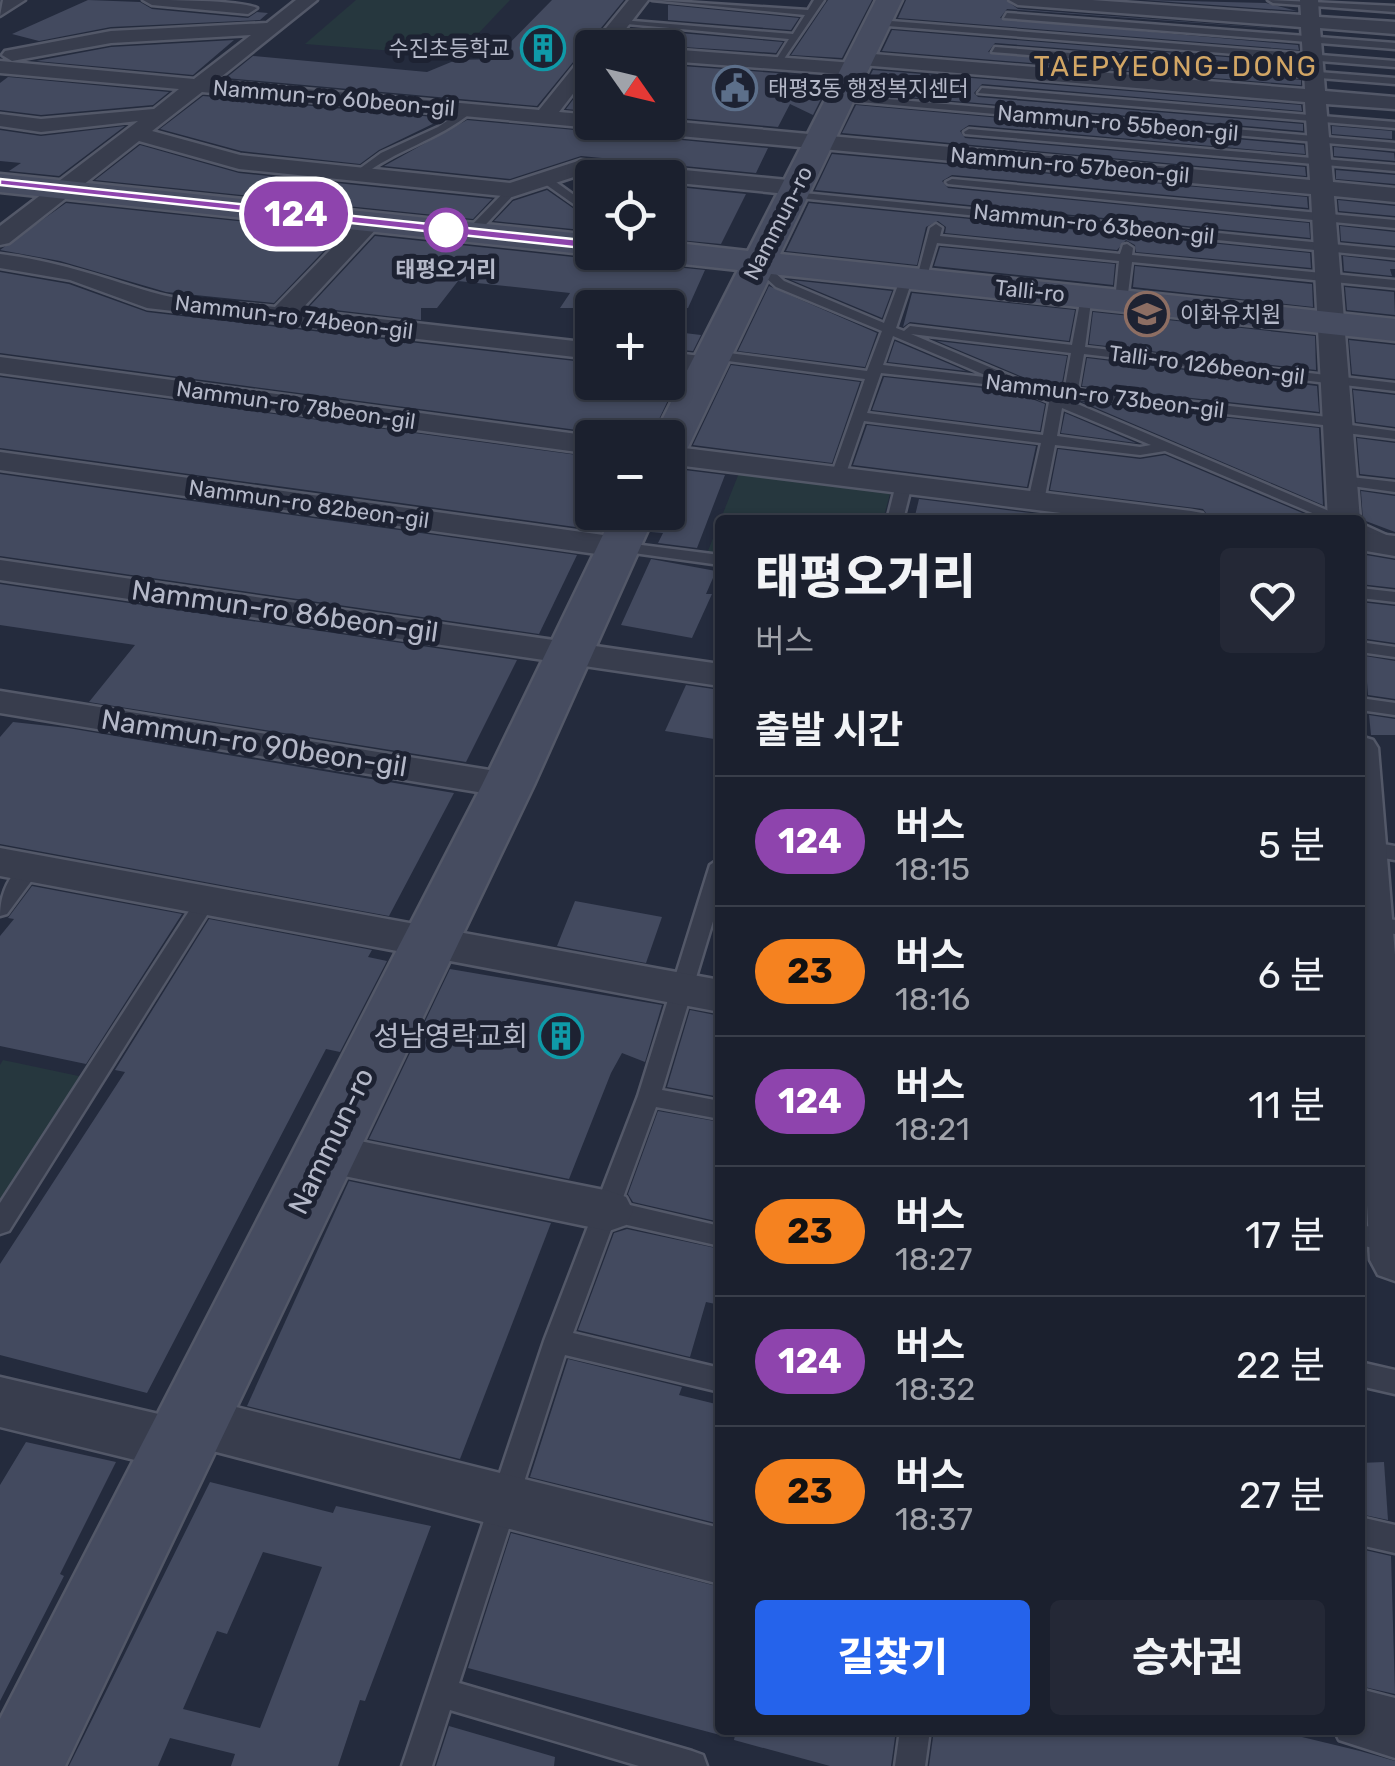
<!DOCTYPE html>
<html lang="ko">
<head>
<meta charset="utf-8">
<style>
	:root { --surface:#1b202e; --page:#242836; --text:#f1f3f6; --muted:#a0a3aa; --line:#393e4a; --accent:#2563eb }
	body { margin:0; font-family:Rubik,"Noto Sans KR",sans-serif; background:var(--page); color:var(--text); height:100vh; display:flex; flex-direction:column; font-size:38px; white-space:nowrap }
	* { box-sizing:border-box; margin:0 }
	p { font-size:32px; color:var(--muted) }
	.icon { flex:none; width:55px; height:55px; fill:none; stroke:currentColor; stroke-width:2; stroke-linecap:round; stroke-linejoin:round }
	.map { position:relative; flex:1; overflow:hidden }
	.panel { position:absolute; left:715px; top:515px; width:650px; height:1220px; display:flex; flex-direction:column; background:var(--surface); border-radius:10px; box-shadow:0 2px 8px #0004,0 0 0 2px var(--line) }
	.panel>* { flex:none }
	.badge { padding:0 20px; border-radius:32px; font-size:35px; line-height:65px }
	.needle { width:65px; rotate:124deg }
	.controls { position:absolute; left:575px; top:30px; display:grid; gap:20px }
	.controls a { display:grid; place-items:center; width:110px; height:110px; border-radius:10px; background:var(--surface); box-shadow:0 2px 8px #0004,0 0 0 2px var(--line); font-size:50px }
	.map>.badge { position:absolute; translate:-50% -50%; box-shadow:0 0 0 5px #fff }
	h2 { padding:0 40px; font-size:38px; line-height:90px }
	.round { display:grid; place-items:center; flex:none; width:105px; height:105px; border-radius:10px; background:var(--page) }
	.headline { display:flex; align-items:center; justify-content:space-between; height:170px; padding:0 40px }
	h1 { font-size:48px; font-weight:800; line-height:75px }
	.action { display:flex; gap:20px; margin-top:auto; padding:20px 40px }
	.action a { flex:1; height:115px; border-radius:10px; background:var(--accent); color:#fff; font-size:40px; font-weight:800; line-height:115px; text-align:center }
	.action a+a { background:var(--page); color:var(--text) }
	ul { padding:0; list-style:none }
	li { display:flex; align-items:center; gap:30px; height:130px; padding:0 40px; border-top:2px solid var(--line) }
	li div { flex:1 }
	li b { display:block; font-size:38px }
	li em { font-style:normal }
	li .badge { min-width:110px; font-weight:700; text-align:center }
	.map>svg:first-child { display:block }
	.green { fill:#26373e }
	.building { fill:#434a5f; fill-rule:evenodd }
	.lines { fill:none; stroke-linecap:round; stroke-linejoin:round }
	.lane-casing { stroke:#535868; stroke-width:5 }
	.street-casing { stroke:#535868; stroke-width:5 }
	.secondary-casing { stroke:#535868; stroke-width:5 }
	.lane { fill:#383d4d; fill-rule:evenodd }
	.street { fill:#383d4d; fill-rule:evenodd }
	.secondary { fill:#464c60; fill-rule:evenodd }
	.line { fill:#8e44ad; stroke:#fff; stroke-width:2.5 }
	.stop-dot { fill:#fff; stroke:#8e44ad; stroke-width:5 }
	.labels { text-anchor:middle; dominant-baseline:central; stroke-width:10; stroke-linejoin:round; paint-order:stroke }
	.far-poi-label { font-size:22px; fill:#b4b8c8; stroke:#1d2232; text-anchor:start }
	.far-street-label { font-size:22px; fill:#b4b8c8; stroke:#1d2232 }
	.far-stop-label { font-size:22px; font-weight:bold; fill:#b4b8c8; stroke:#1d2232 }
	.far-quarter-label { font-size:28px; letter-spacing:2.5px; fill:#d2a665; stroke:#1d2232 }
	.street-label { font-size:28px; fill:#b4b8c8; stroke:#1d2232 }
	.poi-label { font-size:28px; fill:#b4b8c8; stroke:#1d2232; text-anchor:end }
</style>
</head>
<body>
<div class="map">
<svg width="1395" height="1766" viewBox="0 0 1395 1766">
	<rect width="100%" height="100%" fill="#242b3d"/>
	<!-- green -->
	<g class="green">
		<polygon points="356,0 510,0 457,56 305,44"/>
		<polygon points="741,468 892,486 883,520 720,520 720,558 706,556"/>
		<polygon points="3,1060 88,1078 0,1214 0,1065"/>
	</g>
	<!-- building -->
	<g class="building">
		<polygon points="88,0 140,2 152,9 248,18 257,12 268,13 260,20 111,27 39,41 12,34"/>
		<polygon points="552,0 624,0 537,106 226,78 253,56 427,72 456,60 494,59"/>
		<polygon points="828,0 872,0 842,58 791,55"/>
		<polygon points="906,0 1006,0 1018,9 1297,30 1007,9 1000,18 1298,45 1299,50 898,18"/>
		<polygon points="1144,0 1266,3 1297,11"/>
		<polygon points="668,5 799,18 791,30 668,20"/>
		<polygon points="892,30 1300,63 1300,67 995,43 988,52 1301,80 1301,85 882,51"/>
		<polygon points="668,32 783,42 776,53 668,46"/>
		<polygon points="234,40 193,75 36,61 111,47"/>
		<polygon points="668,65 832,77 813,115 790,104 778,127 668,117"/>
		<polygon points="873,70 1301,105 1302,111 982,84 974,93 978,97 1303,124 1303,131 861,93"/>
		<polygon points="592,74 592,102 586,111 566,109"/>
		<polygon points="8,77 169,92 153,105 41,115 0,110 0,83"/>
		<polygon points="203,96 445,118 379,150 360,164 241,151 160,129"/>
		<polygon points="856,105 1304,145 1305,154 969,125 960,131 965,138 1305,167 1306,176 842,133"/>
		<polygon points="467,120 768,148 756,173 581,156 510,179 384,166"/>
		<polygon points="125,126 59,176 9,171 21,163 0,161 0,130 41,136"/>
		<polygon points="1332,126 1392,131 1392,139 1332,134"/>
		<polygon points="140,145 239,173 492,199 473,219 95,180"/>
		<polygon points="1334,147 1394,153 1395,161 1334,156"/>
		<polygon points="832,154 1307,197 1308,208 952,175 942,181 948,188 1309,223 1310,238 815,190"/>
		<polygon points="1336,170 1395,175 1395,184 1336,179"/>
		<polygon points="668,186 746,194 721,244 668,239"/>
		<polygon points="547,190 580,213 592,212 592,231 494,221 513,201"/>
		<polygon points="1338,200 1395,206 1395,216 1339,211"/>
		<polygon points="66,203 342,232 274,303 166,292 60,261 0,250"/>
		<polygon points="809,203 1310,253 1311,268 1136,252 1135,245 1126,240 1117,250 945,233 946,227 938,221 926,227 917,265 786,251"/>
		<polygon points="1340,226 1395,232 1395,246 1341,241"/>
		<polygon points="375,236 592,259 605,254 641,256 664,266 705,270 688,308 560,308 570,293 458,281 437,308 421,308 421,320 309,307"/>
		<polygon points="940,247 1115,264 1113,285 934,266"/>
		<polygon points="1343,256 1395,262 1395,269 1390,269 1392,276 1344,271"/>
		<polygon points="1135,266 1312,284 1313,307 1133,287"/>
		<polygon points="0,272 69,284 147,312 592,363 592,382 668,382 668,372 681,373 650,438 600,438 592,432 0,353"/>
		<polygon points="791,280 892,291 882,318"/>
		<polygon points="769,286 877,333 865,367 738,351"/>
		<polygon points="1345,287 1394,292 1395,315 1347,310"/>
		<polygon points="912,293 1075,310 1069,341 910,322 903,327"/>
		<polygon points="1093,312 1315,336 1316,370 1089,344"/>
		<polygon points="668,331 701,335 693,351 668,349"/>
		<polygon points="1349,340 1395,345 1395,379 1352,374"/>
		<polygon points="895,341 966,371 888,362"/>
		<polygon points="937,341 1067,356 1062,383 1044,386"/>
		<polygon points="1087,358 1317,386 1319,412 1082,386"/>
		<polygon points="731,365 860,382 832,463 693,445"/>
		<polygon points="0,377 592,457 592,525 590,529 0,448"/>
		<polygon points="884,377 1011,391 1045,404 1040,431 872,410"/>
		<polygon points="1353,390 1395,395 1395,427 1356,422"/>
		<polygon points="1082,402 1319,428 1323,505"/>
		<polygon points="1065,413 1136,443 1061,433"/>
		<polygon points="867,425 1036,446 1027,487 853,465"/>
		<polygon points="1357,438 1395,443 1395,478 1360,474"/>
		<polygon points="1058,449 1140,459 1165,455 1319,520 1211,520 1203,509 1050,490"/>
		<polygon points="668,468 725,475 697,548 658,543 663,533 651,532 660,512 668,512"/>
		<polygon points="0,474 577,555 539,634 0,556"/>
		<polygon points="1361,491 1395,496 1395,532 1363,520"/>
		<polygon points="919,499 1087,520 914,520"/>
		<polygon points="1360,554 1395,560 1395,588 1360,584"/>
		<polygon points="651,559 716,571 706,594 712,594 692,638 621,625"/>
		<polygon points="0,584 517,660 466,762 89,702 135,645 0,625"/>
		<polygon points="1360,602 1395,606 1395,643 1360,638"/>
		<polygon points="1365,656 1395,661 1395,699 1368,695"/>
		<polygon points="686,685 720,690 720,740 665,731"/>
		<polygon points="1369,715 1395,719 1395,735 1371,735"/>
		<polygon points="13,722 68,728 454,793 389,916 0,844 0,737"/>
		<polygon points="32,886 182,914 86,1064 0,1046 0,936 14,919 8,918"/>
		<polygon points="575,901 662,917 646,963 557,946"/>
		<polygon points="209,919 372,950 368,957 387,961 340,1052 326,1049 147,1393 0,1355 0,1264 125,1072 115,1070"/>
		<polygon points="450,969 662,1005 645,1062 622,1053 611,1073 569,1179 369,1139"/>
		<polygon points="690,1010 720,1016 720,1097 667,1087"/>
		<polygon points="658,1111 720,1122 720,1222 633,1202 628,1194"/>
		<polygon points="349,1181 551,1223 460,1459 247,1406"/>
		<polygon points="627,1229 720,1249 720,1305 706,1302 690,1357 578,1330 614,1233"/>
		<polygon points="568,1359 682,1387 679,1395 720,1405 720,1524 530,1477"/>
		<polygon points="26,1442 116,1462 60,1574 64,1576 0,1701 0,1485"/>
		<polygon points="1384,1462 1388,1520 1360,1514 1360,1463"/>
		<path d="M 210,1482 L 333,1513 L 336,1506 L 431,1526 L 365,1701 L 360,1700 L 338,1766 L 231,1766 L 235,1754 L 170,1738 L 158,1766 L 69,1766 ZM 263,1552 L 322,1567 L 260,1728 L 183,1709 L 217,1631 L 227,1634 Z"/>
		<polygon points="511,1533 720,1587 720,1735 468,1668"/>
		<polygon points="1360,1549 1391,1556 1395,1694 1360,1686"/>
		<polygon points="449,1726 555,1757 554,1766 436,1766"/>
		<polygon points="736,1730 896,1730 891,1766 830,1766 734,1740"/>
		<polygon points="934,1730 1273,1730 1360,1751 1395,1761 1395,1766 929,1766"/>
	</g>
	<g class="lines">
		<defs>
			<g id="lane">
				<polygon points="652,0 808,10 814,0 824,0 779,66 774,63 789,39 616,23 621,20 793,34 805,15"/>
				<polygon points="1268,0 1395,6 1395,12 1273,3"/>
				<polygon points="1007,13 1395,43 1395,49 1004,18"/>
				<polygon points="878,20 1395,61 1395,67 875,25"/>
				<polygon points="995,47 1395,78 1395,84 992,52"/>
				<polygon points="982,88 1395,122 1395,128 978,93"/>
				<polygon points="841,95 1395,143 1395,149 837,100"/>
				<path d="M 468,107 L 473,110 L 472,112 C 438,140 395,150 361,177 L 351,175 L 381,153 L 438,127 Z"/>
				<polygon points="969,129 1395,165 1395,171 965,134 964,132"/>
				<polygon points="541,177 549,177 592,208 582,210 541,181"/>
				<polygon points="952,179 1395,220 1395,228 948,184 946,182"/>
				<polygon points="508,188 518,190 476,235 468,235 468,229"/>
				<polygon points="793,192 1395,250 1395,258 789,197 789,193"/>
				<polygon points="936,224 942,228 940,236 1120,254 1123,245 1127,244 1133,248 1132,255 1395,280 1395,288 1132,262 1127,301 1121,305 1115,301 1119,261 937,243 926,279 916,282 930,228"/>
				<path d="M 752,259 L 760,259 L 784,281 L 884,323 L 901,277 L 911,274 L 913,277 L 896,328 L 904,331 L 910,326 L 1072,345 L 1081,297 L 1092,294 L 1085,347 L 1395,383 L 1395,391 L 1084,354 L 1078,389 L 1337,418 L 1342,419 L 1343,424 L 1395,431 L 1395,439 L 1338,432 L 1333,431 L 1332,426 L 1073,397 L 1068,400 L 1350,520 L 1329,520 L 1165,451 L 1140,455 L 1055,445 L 1044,501 L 1036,506 L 1028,501 L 1041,443 L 864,421 L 845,476 L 838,480 L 833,479 L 831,476 L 865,379 L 713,359 L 706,355 L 713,351 L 867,371 L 882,331 L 776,287 L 752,265 ZM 911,334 L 1071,353 L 1065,387 L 1051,386 L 1044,390 ZM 893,336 L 992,378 L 883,365 ZM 881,373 L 1012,387 L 1049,402 L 1043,435 L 867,413 ZM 1062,408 L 1151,445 L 1140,447 L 1057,436 Z"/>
				<polygon points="1342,476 1395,482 1395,492 1337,484 1334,481"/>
				<polygon points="904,479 912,484 903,520 887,520 896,484"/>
				<polygon points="1360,523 1395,539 1395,550 1360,534"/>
				<polygon points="618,542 720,555 720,565 612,550 612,544"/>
				<polygon points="1360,588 1395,592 1395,602 1360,598"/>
				<polygon points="1360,642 1395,647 1395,657 1360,652"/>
				<polygon points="1360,698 1395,703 1395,715 1360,710"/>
				<polygon points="1360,840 1395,846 1395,860 1360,854"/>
				<polygon points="720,858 720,898 662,1090 720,1101 720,1119 656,1107 621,1203 720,1226 720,1246 614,1222 573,1333 720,1368 720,1392 565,1355 459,1683 692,1751 703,1755 707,1766 639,1766 450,1710 432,1766 402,1766 544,1341 638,1096 710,865"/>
				<path d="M 31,861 L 41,868 L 7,914 L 0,916 C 0,895 9,870 31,861 Z"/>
				<polygon points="207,892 214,894 217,899 214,904 9,1231 0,1234 0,1203 200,894"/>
				<polygon points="1360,914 1395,920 1395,934 1360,928"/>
				<polygon points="1360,1225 1395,1231 1395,1253 1360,1245"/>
				<polygon points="1360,1362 1395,1370 1395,1394 1360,1386"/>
				<polygon points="1360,1517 1395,1525 1395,1553 1360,1545"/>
				<polygon points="900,1730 930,1730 925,1766 895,1766"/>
			</g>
			<g id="street">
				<polygon points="3,0 25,0 0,16"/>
				<path d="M 143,0 C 170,0 238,0 257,8 L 248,14 L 152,5 Z"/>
				<polygon points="296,0 317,0 216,81 539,110 585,53 592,51 592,69 559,112 592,115 592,122 668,121 1310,180 1305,102 861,65 861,73 854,75 668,61 668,49 854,63 854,55 861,53 1305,89 1301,27 1018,5 1009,0 1092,0 1301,15 1300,0 1318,0 1319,17 1395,22 1395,34 1320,28 1325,91 1395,97 1395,109 1326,104 1333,182 1395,188 1395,202 1334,196 1360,520 1328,520 1311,194 202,92 152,131 240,155 510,183 581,160 798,181 809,188 798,195 668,182 668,178 583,174 512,197 239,169 139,141 9,243 0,245 0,226 138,121 41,132 0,126 0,114 41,119 154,109 179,89 0,73 0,61 194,79 251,35 111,43 12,61 2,55 5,51 111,31 267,23"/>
				<polygon points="629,0 648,0 611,48 592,48 592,51 590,48 593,44"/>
				<path d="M 370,215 L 382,222 L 378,227 L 301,310 L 592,343 L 592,359 L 147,308 L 70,280 L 0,268 L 0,254 C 57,261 97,276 151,292 C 189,304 236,302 275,307 L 362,217 Z"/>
				<polygon points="668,352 709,357 723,365 709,373 668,368"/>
				<polygon points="0,357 592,436 597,438 592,438 592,454 0,373"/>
				<polygon points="668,446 1191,511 1202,513 1207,520 1117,520 668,464"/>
				<polygon points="0,452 618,537 629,540 634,547 629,554 618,557 0,470"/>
				<polygon points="1360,532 1395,536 1395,556 1360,550"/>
				<polygon points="0,560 720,664 720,686 0,580"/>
				<polygon points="0,691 508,773 521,776 527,785 521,794 508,797 0,713"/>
				<polygon points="1360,736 1373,740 1378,748 1395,955 1395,1281 1378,1275 1370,1260 1360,1075"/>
				<polygon points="0,848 720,980 720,1012 0,876"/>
				<polygon points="325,1134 609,1191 626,1197 633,1211 626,1225 609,1231 325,1172 309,1167 302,1153 309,1139"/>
				<polygon points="0,1377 167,1416 173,1403 192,1396 720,1528 720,1584 205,1449 199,1463 180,1471 0,1427"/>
				<polygon points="1360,1689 1395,1698 1395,1758 1339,1740 1334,1730 1360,1730"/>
			</g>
			<g id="secondary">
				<polygon points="876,0 902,0 780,254 1395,319 1395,341 771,274 688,447 682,456 668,459 668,438 653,438 738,270 665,262 653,259 649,252 668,252 668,242 748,251"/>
				<polygon points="0,174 592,235 592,252 602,252 592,255 0,192"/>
				<polygon points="614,512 656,512 534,785 65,1766 0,1766 0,1719 482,785"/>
			</g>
		</defs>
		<!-- lane casing -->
		<use href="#lane" class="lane-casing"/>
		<!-- street casing -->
		<use href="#street" class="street-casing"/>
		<!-- secondary casing -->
		<use href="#secondary" class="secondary-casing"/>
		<!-- lane -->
		<use href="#lane" class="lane"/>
		<!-- street -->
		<use href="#street" class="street"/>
		<!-- secondary -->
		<use href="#secondary" class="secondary"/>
	</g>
	<!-- line -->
	<polygon class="line" points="0,179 592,241 598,245 592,249 0,185"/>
	<!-- icons -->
	<defs>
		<symbol id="building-ring" viewBox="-11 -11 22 22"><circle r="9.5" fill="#1d2232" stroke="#0f9aa8" stroke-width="1.5"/><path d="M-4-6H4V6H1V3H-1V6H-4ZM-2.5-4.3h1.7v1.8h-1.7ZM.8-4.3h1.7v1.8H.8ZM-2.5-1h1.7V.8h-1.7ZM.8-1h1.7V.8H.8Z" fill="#0f9aa8"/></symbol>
		<symbol id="civic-ring" viewBox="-11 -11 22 22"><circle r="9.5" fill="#1d2232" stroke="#5c6f8a" stroke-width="1.5"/><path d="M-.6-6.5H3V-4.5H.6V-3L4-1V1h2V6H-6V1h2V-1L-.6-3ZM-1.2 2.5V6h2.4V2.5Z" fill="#5c6f8a"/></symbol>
		<symbol id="school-ring" viewBox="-11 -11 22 22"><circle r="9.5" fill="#1d2232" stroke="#8d6e63" stroke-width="1.5"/><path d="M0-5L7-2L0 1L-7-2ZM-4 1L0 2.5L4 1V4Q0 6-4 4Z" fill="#8d6e63"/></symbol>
	</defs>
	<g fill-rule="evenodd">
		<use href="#building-ring" x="518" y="23" width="50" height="50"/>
		<use href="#civic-ring" x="710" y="63" width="50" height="50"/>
		<use href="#school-ring" x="1122" y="289" width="50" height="50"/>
		<use href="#building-ring" x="536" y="1011" width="50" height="50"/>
	</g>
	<!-- markers -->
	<circle class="stop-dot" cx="446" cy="230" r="20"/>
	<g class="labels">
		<!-- far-poi labels -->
		<g class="far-poi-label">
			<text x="510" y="48" text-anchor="end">수진초등학교</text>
			<text x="768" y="88">태평3동 행정복지센터</text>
			<text x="1180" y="314">이화유치원</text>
		</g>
		<!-- far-street labels -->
		<g class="far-street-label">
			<text transform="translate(334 98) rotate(5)">Nammun-ro 60beon-gil</text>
			<text transform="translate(1118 123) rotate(5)">Nammun-ro 55beon-gil</text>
			<text transform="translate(1070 165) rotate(5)">Nammun-ro 57beon-gil</text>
			<text transform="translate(778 223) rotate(-63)">Nammun-ro</text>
			<text transform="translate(1094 224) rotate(6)">Nammun-ro 63beon-gil</text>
			<text transform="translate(1030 291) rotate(6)">Talli-ro</text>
			<text transform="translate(294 317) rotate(7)">Nammun-ro 74beon-gil</text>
			<text transform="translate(1207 365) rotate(7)">Talli-ro 126beon-gil</text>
			<text transform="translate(1105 396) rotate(7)">Nammun-ro 73beon-gil</text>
			<text transform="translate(296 405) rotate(8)">Nammun-ro 78beon-gil</text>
			<text transform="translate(309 504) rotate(8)">Nammun-ro 82beon-gil</text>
		</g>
		<!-- far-stop labels -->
		<g class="far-stop-label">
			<text x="446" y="269">태평오거리</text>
		</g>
		<!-- far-quarter labels -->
		<g class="far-quarter-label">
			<text x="1176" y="66">TAEPYEONG-DONG</text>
		</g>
		<!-- street labels -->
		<g class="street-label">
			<text transform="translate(285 611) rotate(8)">Nammun-ro 86beon-gil</text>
			<text transform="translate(254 743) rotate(9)">Nammun-ro 90beon-gil</text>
			<text transform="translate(331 1141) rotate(-64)">Nammun-ro</text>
		</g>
		<!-- poi labels -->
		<g class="poi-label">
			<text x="528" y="1036">성남영락교회</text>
		</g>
	</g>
</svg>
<div class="controls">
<a><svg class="needle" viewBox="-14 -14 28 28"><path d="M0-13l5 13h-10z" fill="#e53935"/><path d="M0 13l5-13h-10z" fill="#a0a3aa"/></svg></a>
<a><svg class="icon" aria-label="locate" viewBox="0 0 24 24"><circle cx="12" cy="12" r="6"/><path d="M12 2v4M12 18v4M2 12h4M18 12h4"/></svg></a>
<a>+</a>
<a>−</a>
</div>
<b class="badge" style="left:296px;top:214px;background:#8e44ad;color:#fff">124</b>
<section class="panel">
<div class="headline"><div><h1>태평오거리</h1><p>버스</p></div><a class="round"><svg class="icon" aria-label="heart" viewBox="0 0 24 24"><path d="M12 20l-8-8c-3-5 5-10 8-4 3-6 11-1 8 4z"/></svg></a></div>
<h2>출발 시간</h2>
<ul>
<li><span class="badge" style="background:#8e44ad;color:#fff">124</span><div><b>버스</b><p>18:15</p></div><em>5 분</em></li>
<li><span class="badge" style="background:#f58220;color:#111">23</span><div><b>버스</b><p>18:16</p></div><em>6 분</em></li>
<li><span class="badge" style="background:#8e44ad;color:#fff">124</span><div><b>버스</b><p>18:21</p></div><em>11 분</em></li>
<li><span class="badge" style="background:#f58220;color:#111">23</span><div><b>버스</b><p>18:27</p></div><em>17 분</em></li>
<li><span class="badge" style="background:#8e44ad;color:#fff">124</span><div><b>버스</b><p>18:32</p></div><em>22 분</em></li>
<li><span class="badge" style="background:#f58220;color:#111">23</span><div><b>버스</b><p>18:37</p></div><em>27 분</em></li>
</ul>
<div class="action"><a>길찾기</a><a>승차권</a></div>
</section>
</div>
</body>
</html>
